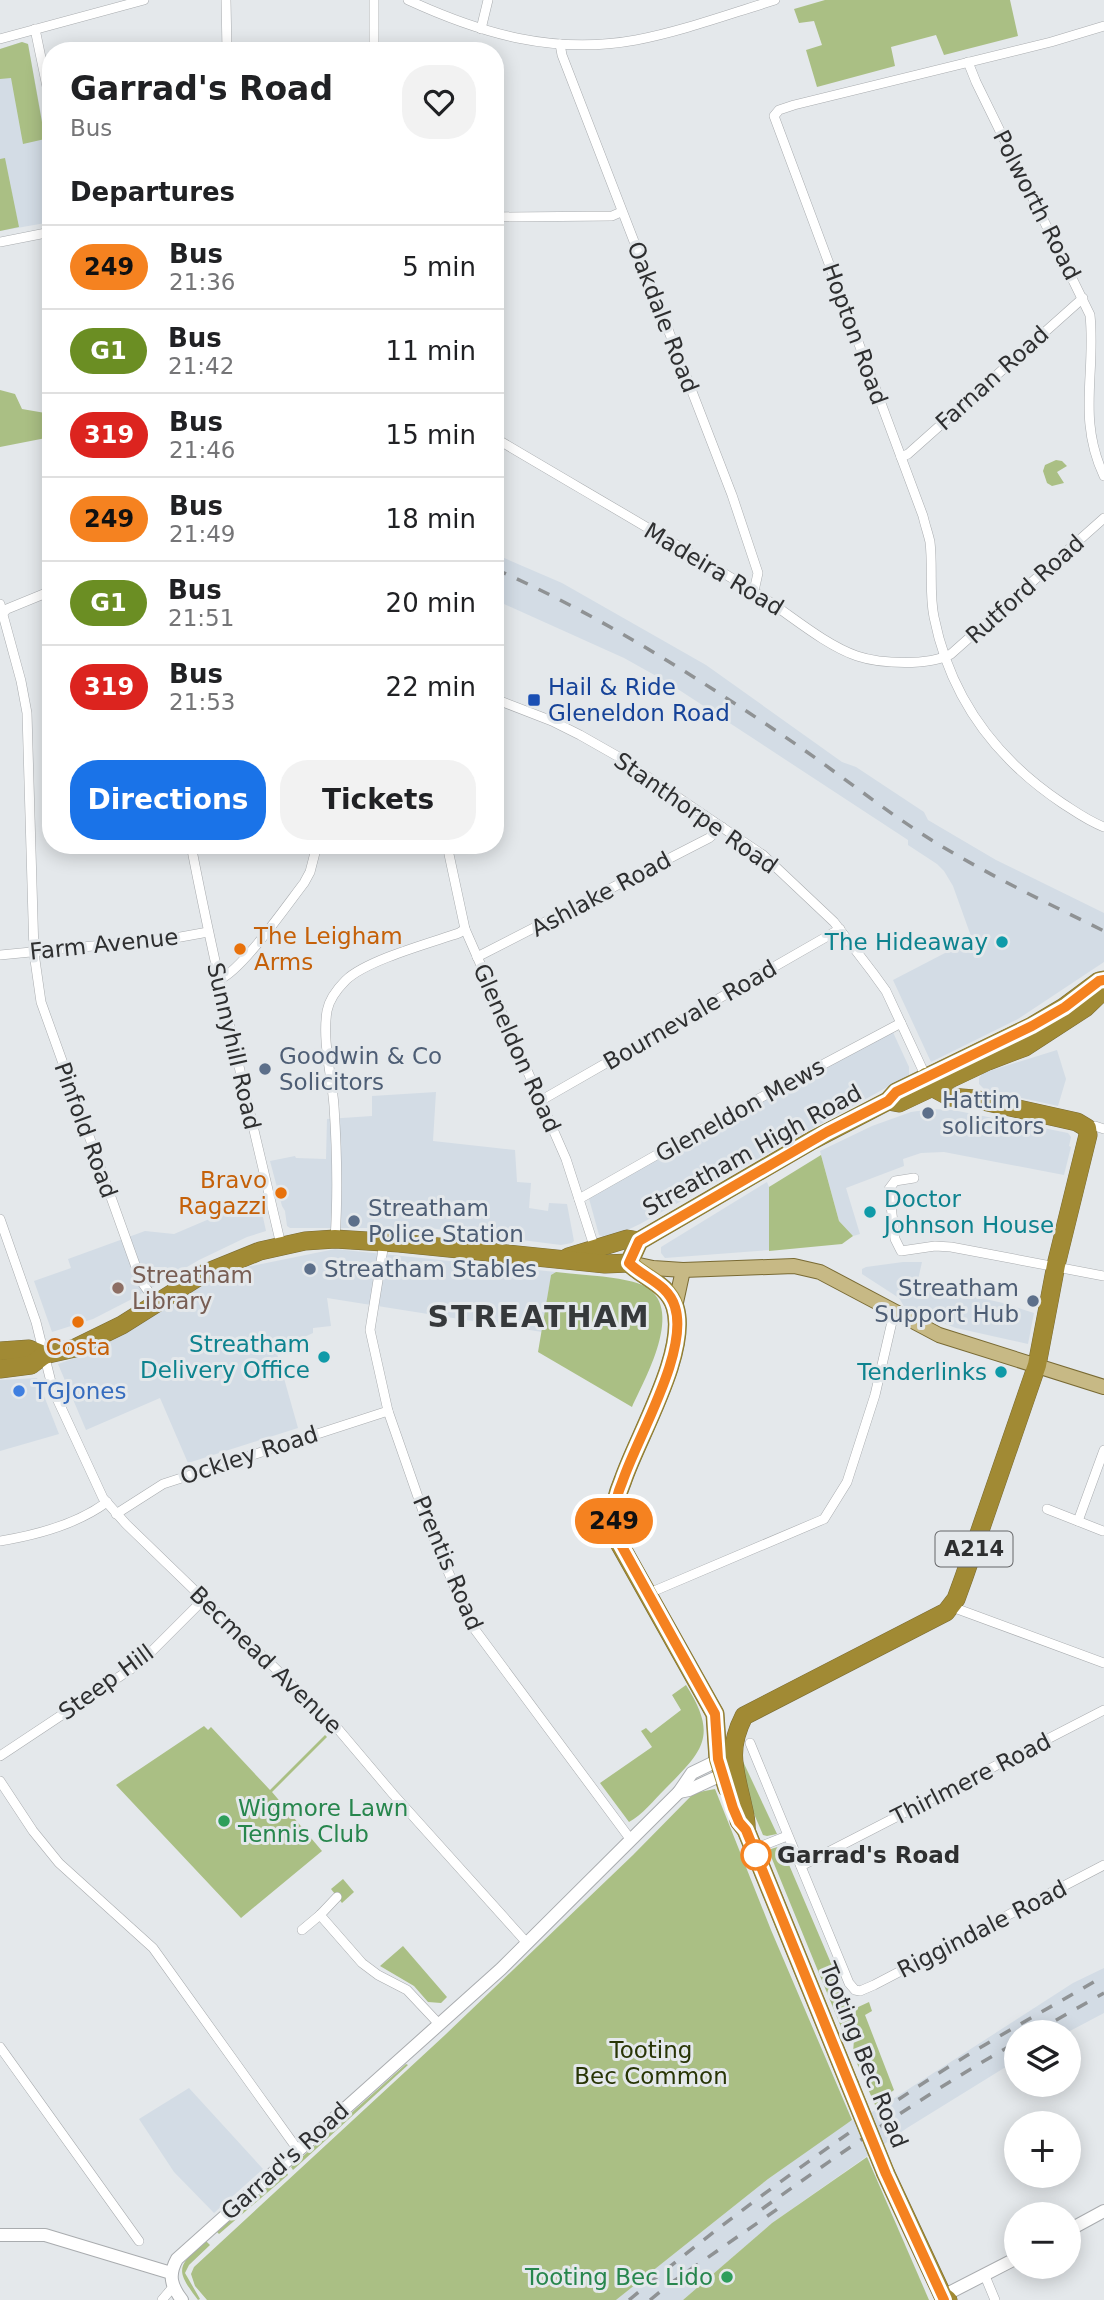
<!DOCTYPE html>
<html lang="en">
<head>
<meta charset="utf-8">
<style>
	:root { --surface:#fff; --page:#f2f2f2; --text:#202124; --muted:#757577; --line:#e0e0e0; --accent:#1a73e8 }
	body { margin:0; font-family:"DejaVu Sans",sans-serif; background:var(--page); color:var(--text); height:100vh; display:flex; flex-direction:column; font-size:26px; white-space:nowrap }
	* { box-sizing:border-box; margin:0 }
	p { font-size:23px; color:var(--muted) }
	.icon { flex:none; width:38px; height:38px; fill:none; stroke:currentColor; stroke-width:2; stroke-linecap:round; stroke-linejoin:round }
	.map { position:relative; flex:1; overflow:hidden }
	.drawer { position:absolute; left:42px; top:42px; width:462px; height:812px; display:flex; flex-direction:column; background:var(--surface); border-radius:28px; box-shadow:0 4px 18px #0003 }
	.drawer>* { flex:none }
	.badge { padding:0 14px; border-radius:23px; font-size:24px; line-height:46px }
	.tools { position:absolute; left:1004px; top:2020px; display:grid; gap:14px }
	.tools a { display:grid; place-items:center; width:77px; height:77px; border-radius:50%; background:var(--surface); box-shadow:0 4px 18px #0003; font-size:35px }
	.map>.badge { position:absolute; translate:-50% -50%; box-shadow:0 0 0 4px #fff }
	h2 { padding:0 28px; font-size:26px; line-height:63px }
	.round { display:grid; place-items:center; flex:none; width:74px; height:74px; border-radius:28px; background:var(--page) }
	.head { display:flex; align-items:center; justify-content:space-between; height:119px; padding:0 28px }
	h1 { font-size:33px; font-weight:800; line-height:52px }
	.button { display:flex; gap:14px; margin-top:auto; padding:14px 28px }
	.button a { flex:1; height:80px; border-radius:28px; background:var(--accent); color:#fff; font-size:28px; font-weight:800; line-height:80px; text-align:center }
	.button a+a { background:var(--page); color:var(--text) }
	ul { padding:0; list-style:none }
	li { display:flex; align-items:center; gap:21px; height:84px; padding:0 28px; border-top:2px solid var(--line) }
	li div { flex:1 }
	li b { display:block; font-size:26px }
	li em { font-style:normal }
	li .badge { min-width:77px; font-weight:700; text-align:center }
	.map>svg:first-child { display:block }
	.built { fill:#d3dce5 }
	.green { fill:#aabf84 }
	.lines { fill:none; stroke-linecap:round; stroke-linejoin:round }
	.street-casing { stroke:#a9acaf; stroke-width:10 }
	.secondary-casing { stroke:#a9acaf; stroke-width:14 }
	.primary-casing { stroke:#796a33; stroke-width:16 }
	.highway-casing { stroke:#796a33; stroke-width:19 }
	.street { stroke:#fff; stroke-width:9 }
	.secondary { stroke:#fff; stroke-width:12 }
	.primary { stroke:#c7b985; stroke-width:14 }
	.highway { stroke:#a18a34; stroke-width:18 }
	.rail { stroke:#8f9294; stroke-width:3.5; stroke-dasharray:12 12; stroke-linecap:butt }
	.highway-bridge-casing { stroke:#796a33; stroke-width:19; stroke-linecap:butt }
	.highway-bridge { stroke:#a18a34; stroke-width:18 }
	.line-casing { stroke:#fff; stroke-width:16 }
	.line { stroke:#f58220; stroke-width:10 }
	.transit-dot { fill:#1a4fb4; stroke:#e4e8eb; stroke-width:2.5 }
	.culture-dot { fill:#0f9aa8; stroke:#e4e8eb; stroke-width:2.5 }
	.food-dot { fill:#e8710a; stroke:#e4e8eb; stroke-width:2.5 }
	.service-dot { fill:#5c6f8a; stroke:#e4e8eb; stroke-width:2.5 }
	.education-dot { fill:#8d6e63; stroke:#e4e8eb; stroke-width:2.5 }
	.shop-dot { fill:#3f7fe0; stroke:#e4e8eb; stroke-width:2.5 }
	.leisure-dot { fill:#2e9e5b; stroke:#e4e8eb; stroke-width:2.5 }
	.stop-dot { fill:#fff; stroke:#f58220; stroke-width:3.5 }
	.labels { text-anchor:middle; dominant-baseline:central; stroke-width:6; stroke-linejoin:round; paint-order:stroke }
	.shield { fill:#e4e8eb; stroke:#656668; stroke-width:2 }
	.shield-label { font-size:21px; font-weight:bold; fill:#2e2f30 }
	.street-label { font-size:23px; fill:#2e2f30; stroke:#e4e8eb }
	.transit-label { font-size:23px; fill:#164399; stroke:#e4e8eb; text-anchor:start }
	.food-label { font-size:23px; fill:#c56008; stroke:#e4e8eb; text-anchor:start }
	.culture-label { font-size:23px; fill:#0d838f; stroke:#e4e8eb; text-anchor:end }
	.service-label { font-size:23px; fill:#4e5e75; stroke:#e4e8eb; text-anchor:start }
	.education-label { font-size:23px; fill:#785e54; stroke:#e4e8eb; text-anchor:start }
	.shop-label { font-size:23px; fill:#366cbe; stroke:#e4e8eb; text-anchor:start }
	.leisure-label { font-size:23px; fill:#27864d; stroke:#e4e8eb; text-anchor:start }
	.stop-label { font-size:23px; font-weight:bold; fill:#2e2f30; stroke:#e4e8eb; text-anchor:start }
	.park-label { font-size:23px; fill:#283505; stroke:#e4e8eb }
	.district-label { font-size:30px; font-weight:bold; letter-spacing:2px; fill:#36393b; stroke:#e4e8eb }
</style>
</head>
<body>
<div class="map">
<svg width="1104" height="2300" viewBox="0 0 1104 2300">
	<rect width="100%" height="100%" fill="#e4e8eb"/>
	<!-- built -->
	<g class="built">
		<polygon points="22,42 28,44 51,168 51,222 0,231 0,49"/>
		<polygon points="51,244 51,287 50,287 43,245"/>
		<polygon points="495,554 562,583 706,665 842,762 856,767 924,812 928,820 996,860 1104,913 1104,962 1018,1019 931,1062 893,980 972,939 953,886 944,871 937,864 908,845 908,840 667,682 624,658 495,600"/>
		<polygon points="891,1028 909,1067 909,1075 640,1224 619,1234 603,1237 599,1235 588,1195"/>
		<polygon points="1057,1050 1066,1079 1058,1106 985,1090 979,1084 979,1078 983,1073"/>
		<polygon points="436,1092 433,1141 515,1150 517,1182 531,1183 529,1208 548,1211 549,1203 567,1204 574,1241 572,1243 561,1245 429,1228 290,1228 287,1226 285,1211 282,1206 270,1161 295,1156 296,1158 326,1159 327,1119 372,1116 372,1096"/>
		<polygon points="932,1109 953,1110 1068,1133 1071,1137 1069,1146 1071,1147 1064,1175 944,1152 921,1153 903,1159 904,1166 846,1188 860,1234 853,1236 839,1221 820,1151 872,1126 911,1112"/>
		<polygon points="767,1182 769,1187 769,1250 665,1258 661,1253 661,1247"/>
		<polygon points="261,1208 266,1231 247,1237 199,1260 132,1299 93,1319 52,1332 34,1281 71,1268 68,1259 145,1231 174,1234 221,1214"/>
		<polygon points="335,1249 556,1272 551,1275 542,1332 327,1298 331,1326 313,1328 313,1333 276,1350 298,1428 188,1463 160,1398 86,1430 58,1364 97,1350 193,1290 246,1267"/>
		<polygon points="903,1262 922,1262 917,1284 928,1283 967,1295 1003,1303 1034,1313 1028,1344 956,1328 914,1312 905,1308 899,1298 862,1274 862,1269 866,1267"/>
		<polygon points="37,1378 59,1434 0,1451 0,1380"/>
		<polygon points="1104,1968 1104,2013 1068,2032 1017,2032 1017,2060 907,2128 772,2223 683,2300 616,2300 768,2179 845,2124 876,2110 1073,1983"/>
		<polygon points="189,2088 263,2169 214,2213 174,2172 139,2119"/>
	</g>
	<!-- green -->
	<g class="green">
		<polygon points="825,0 1010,0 1018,36 944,55 936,35 891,47 895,66 817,87 806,50 822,45 814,21 799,23 794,9"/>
		<polygon points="22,42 28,44 45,139 23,144 11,78 0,79 0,49"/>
		<polygon points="5,158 19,227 0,231 0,159"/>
		<polygon points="0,390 15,394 22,409 51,414 51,437 0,447"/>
		<polygon points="1056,460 1062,461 1067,466 1057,472 1064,483 1052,486 1047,483 1043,471 1045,465"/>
		<polygon points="821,1155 839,1221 853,1236 842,1244 769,1251 769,1187"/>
		<path d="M 556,1272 C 579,1275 616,1276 637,1283 C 690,1300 646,1376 632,1407 L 538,1352 L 551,1275 Z"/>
		<path d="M 686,1685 C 718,1736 704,1750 665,1789 C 654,1800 642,1815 629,1822 L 600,1783 L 652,1747 L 641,1731 L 646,1728 L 651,1733 L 681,1710 L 672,1695 Z"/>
		<polygon points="204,1726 208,1730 211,1727 270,1790 325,1735 327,1737 272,1792 322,1851 241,1918 116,1785"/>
		<polygon points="740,1755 777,1834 767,1836 763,1835 752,1809"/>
		<polygon points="715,1789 771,1930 852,2120 768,2179 616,2300 207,2300 195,2286 191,2274 194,2267 445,2035 633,1855 694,1793"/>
		<polygon points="781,1846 845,1996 847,2012 851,2017 848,2044 770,1854 771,1849"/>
		<polygon points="343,1879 354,1892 342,1903 331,1889"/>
		<polygon points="403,1946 447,1997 441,2003 428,2002 414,1986 380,1966"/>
		<polygon points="869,2002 872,2011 865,2015 894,2090 875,2105 853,2054 856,2008"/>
		<polygon points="406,2064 408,2065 293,2170 291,2167"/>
		<polygon points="867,2157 929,2300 683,2300 772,2223"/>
		<polygon points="286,2171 288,2175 219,2234 217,2232"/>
		<path d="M 205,2240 L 210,2245 L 189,2265 L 185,2273 L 200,2299 L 198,2300 C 173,2267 179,2267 205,2240 Z"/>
	</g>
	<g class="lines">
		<defs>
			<g id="street">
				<polyline points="226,0 227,51"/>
				<polyline points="374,0 374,51"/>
				<path d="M 408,0 C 482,34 554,55 636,40 C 683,31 729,14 775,0"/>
				<path d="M 1104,26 L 1051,42 L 794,105 L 779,110 L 774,116 L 923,516 C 925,525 928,533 930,542 C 933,567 929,593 934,617 C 950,697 995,758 1062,803 C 1076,812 1088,821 1104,827"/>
				<polyline points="35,29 51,106"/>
				<polyline points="481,29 488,0"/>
				<polyline points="0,39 144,0"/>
				<polyline points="560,44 562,55 732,495 758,573 754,591"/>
				<path d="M 968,62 L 976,82 L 1090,315 C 1096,373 1077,419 1104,476"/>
				<polyline points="495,217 612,216 621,212"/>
				<polyline points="0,242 51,232"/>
				<path d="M 495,438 C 581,489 668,539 753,591 C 785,610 822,644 857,656 C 881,664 929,666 951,654 L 1104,518"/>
				<polyline points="901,457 908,454 1083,298"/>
				<polyline points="0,604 21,681 27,713 34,953 41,1002 141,1281 156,1302"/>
				<polyline points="3,613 7,609 51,591"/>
				<polyline points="495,699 552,721 580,735 617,756 763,855 834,922 873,973 886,991 926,1077"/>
				<path d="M 191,845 C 217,979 250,1112 281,1245"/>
				<polyline points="447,845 465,929 566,1159 595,1249"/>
				<polyline points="0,955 175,938 208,932"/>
				<polyline points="477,957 709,838 722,827"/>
				<path d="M 220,979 C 242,970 287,905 304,883 L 310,872 L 317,845"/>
				<polyline points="540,1101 840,929"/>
				<polyline points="1087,1128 1095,1126 1104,1129"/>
				<polyline points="914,1178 895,1181 889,1189 895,1239 901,1251 935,1246 951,1247 1104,1276"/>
				<polyline points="579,1199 711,1124 901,1023"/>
				<polyline points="0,1219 36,1322 53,1390 103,1498 126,1524 338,1729 393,1794 527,1943"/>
				<path d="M 335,1239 C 338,1195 337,1151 334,1106 C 332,1076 322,1042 327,1011 C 329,1000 338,988 346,980 C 367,960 430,943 459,933 L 465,929"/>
				<polyline points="384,1243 370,1330 388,1411 425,1517 470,1623 631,1840"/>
				<polyline points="1047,1509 1103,1531"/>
				<polyline points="116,1514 163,1484 388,1411"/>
				<polyline points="1078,1521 1104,1450"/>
				<path d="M 0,1541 C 37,1535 76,1525 107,1502"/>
				<polyline points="647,1594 824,1519 847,1482 875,1395 894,1313"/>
				<polyline points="952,1607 1104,1663"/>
				<polyline points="750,1743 849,1983 855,1990 860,1991 874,1985 1104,1865"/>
				<polyline points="0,1756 140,1663 204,1599"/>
				<polyline points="0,1781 33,1831 59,1863 153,1948 298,2150"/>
				<polyline points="754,1849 787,1836"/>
				<polyline points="801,1866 1104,1710"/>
				<polyline points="320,1915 362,1963 378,1975 407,1990 439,2024"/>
				<polyline points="302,1930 320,1915 337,1897"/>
				<polyline points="0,2047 139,2241"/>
				<polyline points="985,2276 995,2300"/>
				<polyline points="162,2300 173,2287"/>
			</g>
			<g id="secondary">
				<polyline points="679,1792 689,1790 730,1771"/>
				<polyline points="1069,2230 1104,2211"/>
				<polyline points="0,2235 45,2235 171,2273"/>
				<polyline points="943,2296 1017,2258"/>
				<path d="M 182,2300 C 171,2286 168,2275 177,2259 L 501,1969 L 679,1792 L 692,1773 L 725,1757"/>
			</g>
			<g id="primary">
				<polyline points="630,1263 653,1268 683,1270 794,1266 820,1272 939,1335 1104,1387"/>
				<polyline points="675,1307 683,1270"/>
			</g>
			<g id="highway">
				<polyline points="888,1101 899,1103 988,1061 1025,1047 1085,1008 1104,990"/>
				<polyline points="568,1257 627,1239 639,1241"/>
				<path d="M 629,1263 C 644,1278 668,1284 675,1307 C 689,1351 638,1436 623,1480 C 618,1492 613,1509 614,1522 C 615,1529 618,1536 619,1543 L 715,1714 L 718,1759 L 727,1788"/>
				<polyline points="629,1263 639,1241 811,1141 888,1101 896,1092 1032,1026 1064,1007 1099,981 1104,980"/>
				<polyline points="0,1351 29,1349 44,1355 75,1348 122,1325 203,1274 260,1251 305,1241 335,1239 399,1243 605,1264 629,1263"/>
				<polyline points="0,1369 31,1365 44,1355"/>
				<polyline points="739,1821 746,1830 849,2083"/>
				<path d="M 746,1830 C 747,1820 744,1812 742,1802 C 734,1768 727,1749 744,1716 L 946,1612 L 956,1599 L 964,1577 L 1037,1365 L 1056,1265 L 1088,1135 L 1087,1128 L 1077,1122 L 974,1099 L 950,1097 L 937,1090 L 926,1077"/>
				<polyline points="886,2174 943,2296 948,2300"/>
			</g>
		</defs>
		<!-- street casing -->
		<use href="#street" class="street-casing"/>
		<!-- secondary casing -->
		<use href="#secondary" class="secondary-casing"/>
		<!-- primary casing -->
		<use href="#primary" class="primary-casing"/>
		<!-- highway casing -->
		<use href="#highway" class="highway-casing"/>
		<!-- street -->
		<use href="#street" class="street"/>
		<!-- secondary -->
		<use href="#secondary" class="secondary"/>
		<!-- primary -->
		<use href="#primary" class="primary"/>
		<!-- highway -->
		<use href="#highway" class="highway"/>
		<!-- rail -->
		<g class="rail">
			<path d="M 495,569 C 602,616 701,680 797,745 C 839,774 879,806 922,834 C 980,871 1043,901 1104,931"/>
			<polyline points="1035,2032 1104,1993"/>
			<path d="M 762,2209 C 845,2150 928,2092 1017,2042"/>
			<path d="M 629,2300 C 723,2222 822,2149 925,2082 C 983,2044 1044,2011 1104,1976"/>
			<polyline points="650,2300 671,2283 779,2208"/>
		</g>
		<defs>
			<polyline id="highway-bridge" points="849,2083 886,2174"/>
		</defs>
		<!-- highway-bridge casing -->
		<use href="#highway-bridge" class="highway-bridge-casing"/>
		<!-- highway-bridge -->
		<use href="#highway-bridge" class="highway-bridge"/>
	</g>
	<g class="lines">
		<defs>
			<path id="line" d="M 944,2300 L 886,2174 L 746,1830 L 739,1822 L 733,1808 L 718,1759 L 715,1714 L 620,1543 C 618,1536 615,1529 614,1522 C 613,1509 618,1492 623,1480 C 638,1436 689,1351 675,1307 C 668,1284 644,1278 629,1263 L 639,1241 L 827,1132 L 888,1101 L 896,1092 L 1032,1026 L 1065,1007 L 1099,981 L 1104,980"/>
		</defs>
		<!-- line casing -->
		<use href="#line" class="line-casing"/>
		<!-- line -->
		<use href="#line" class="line"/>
	</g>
	<!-- markers -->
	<rect class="transit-dot" x="527" y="693" width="14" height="14" rx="3.5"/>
	<g class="culture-dot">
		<circle cx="1002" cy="942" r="7"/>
		<circle cx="870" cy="1212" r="7"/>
		<circle cx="324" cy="1357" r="7"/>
		<circle cx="1001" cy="1372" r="7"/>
	</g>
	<g class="food-dot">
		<circle cx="240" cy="949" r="7"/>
		<circle cx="281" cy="1193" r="7"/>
		<circle cx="78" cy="1322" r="7"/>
	</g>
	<g class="service-dot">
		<circle cx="265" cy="1069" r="7"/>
		<circle cx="928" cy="1113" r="7"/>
		<circle cx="354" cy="1221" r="7"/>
		<circle cx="310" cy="1269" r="7"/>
		<circle cx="1033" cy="1301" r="7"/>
	</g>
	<circle class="education-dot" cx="118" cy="1288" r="7"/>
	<circle class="shop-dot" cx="19" cy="1391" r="7"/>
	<g class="leisure-dot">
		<circle cx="224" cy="1821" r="7"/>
		<circle cx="727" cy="2277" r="7"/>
	</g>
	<circle class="stop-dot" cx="756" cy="1855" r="14"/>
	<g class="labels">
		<!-- shield labels -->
		<rect class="shield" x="935.5" y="1531.5" width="77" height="35" rx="5"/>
		<g class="shield-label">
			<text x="974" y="1549">A214</text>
		</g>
		<!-- street labels -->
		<g class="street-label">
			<text transform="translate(1037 205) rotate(63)">Polworth Road</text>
			<text transform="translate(663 317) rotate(69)">Oakdale Road</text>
			<text transform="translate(855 334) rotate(70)">Hopton Road</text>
			<text transform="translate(992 378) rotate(-42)">Farnan Road</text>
			<text transform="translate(714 569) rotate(31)">Madeira Road</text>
			<text transform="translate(1025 589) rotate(-42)">Rutford Road</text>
			<text transform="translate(696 813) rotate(35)">Stanthorpe Road</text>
			<text transform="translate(601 894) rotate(-28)">Ashlake Road</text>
			<text transform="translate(104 944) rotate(-6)">Farm Avenue</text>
			<text transform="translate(690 1015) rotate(-30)">Bournevale Road</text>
			<text transform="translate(234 1046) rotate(77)">Sunnyhill Road</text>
			<text transform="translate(517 1048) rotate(66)">Gleneldon Road</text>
			<text transform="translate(740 1110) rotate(-29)">Gleneldon Mews</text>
			<text transform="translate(86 1130) rotate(70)">Pinfold Road</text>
			<text transform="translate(752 1150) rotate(-29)">Streatham High Road</text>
			<text transform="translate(249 1455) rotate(-18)">Ockley Road</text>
			<text transform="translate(448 1563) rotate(67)">Prentis Road</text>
			<text transform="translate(266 1660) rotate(44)">Becmead Avenue</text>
			<text transform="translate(106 1682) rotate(-36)">Steep Hill</text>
			<text transform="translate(971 1779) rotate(-27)">Thirlmere Road</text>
			<text transform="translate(982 1929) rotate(-27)">Riggindale Road</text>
			<text transform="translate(864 2055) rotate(68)">Tooting Bec Road</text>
			<text transform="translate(285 2161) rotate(-42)">Garrad's Road</text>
		</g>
		<!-- transit labels -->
		<g class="transit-label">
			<text x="548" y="687">Hail &amp; Ride<tspan x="548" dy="26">Gleneldon Road</tspan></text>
		</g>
		<!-- food labels -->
		<g class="food-label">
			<text x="254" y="936">The Leigham<tspan x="254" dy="26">Arms</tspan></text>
			<text x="267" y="1180" text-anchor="end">Bravo<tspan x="267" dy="26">Ragazzi</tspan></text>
			<text x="78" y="1347" text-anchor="middle">Costa</text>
		</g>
		<!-- culture labels -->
		<g class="culture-label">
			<text x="988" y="942">The Hideaway</text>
			<text x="884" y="1199" text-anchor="start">Doctor<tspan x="884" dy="26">Johnson House</tspan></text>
			<text x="310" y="1344">Streatham<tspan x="310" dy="26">Delivery Office</tspan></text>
			<text x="987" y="1372">Tenderlinks</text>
		</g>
		<!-- service labels -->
		<g class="service-label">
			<text x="279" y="1056">Goodwin &amp; Co<tspan x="279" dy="26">Solicitors</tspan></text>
			<text x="942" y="1100">Hattim<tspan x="942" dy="26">solicitors</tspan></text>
			<text x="368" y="1208">Streatham<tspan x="368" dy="26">Police Station</tspan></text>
			<text x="324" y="1269">Streatham Stables</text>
			<text x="1019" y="1288" text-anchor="end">Streatham<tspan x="1019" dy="26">Support Hub</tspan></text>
		</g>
		<!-- education labels -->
		<g class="education-label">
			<text x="132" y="1275">Streatham<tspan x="132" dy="26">Library</tspan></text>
		</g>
		<!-- shop labels -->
		<g class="shop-label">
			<text x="33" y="1391">TGJones</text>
		</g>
		<!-- leisure labels -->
		<g class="leisure-label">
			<text x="238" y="1808">Wigmore Lawn<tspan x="238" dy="26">Tennis Club</tspan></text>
			<text x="713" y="2277" text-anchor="end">Tooting Bec Lido</text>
		</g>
		<!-- stop labels -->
		<g class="stop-label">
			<text x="777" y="1855">Garrad's Road</text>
		</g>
		<!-- park labels -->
		<g class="park-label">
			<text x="651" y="2050">Tooting<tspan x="651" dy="26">Bec Common</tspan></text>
		</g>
		<!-- district labels -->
		<g class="district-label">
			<text x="539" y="1316">STREATHAM</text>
		</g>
	</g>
</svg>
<div class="tools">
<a><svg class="icon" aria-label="layers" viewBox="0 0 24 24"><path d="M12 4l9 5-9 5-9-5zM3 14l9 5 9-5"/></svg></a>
<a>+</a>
<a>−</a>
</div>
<b class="badge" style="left:614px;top:1521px;background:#f58220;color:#111">249</b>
<section class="drawer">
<div class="head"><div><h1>Garrad's Road</h1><p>Bus</p></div><a class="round"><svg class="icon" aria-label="heart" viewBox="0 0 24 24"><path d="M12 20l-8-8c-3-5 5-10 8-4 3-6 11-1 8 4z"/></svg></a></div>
<h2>Departures</h2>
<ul>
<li><span class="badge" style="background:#f58220;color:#111">249</span><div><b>Bus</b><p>21:36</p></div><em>5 min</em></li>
<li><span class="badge" style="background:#6b8e23;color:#fff">G1</span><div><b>Bus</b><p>21:42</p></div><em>11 min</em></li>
<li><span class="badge" style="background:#dc241f;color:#fff">319</span><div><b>Bus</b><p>21:46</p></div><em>15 min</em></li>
<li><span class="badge" style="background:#f58220;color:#111">249</span><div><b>Bus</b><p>21:49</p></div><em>18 min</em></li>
<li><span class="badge" style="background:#6b8e23;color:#fff">G1</span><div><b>Bus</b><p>21:51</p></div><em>20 min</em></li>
<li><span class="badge" style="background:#dc241f;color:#fff">319</span><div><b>Bus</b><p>21:53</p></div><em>22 min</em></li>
</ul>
<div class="button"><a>Directions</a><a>Tickets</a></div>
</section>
</div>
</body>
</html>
